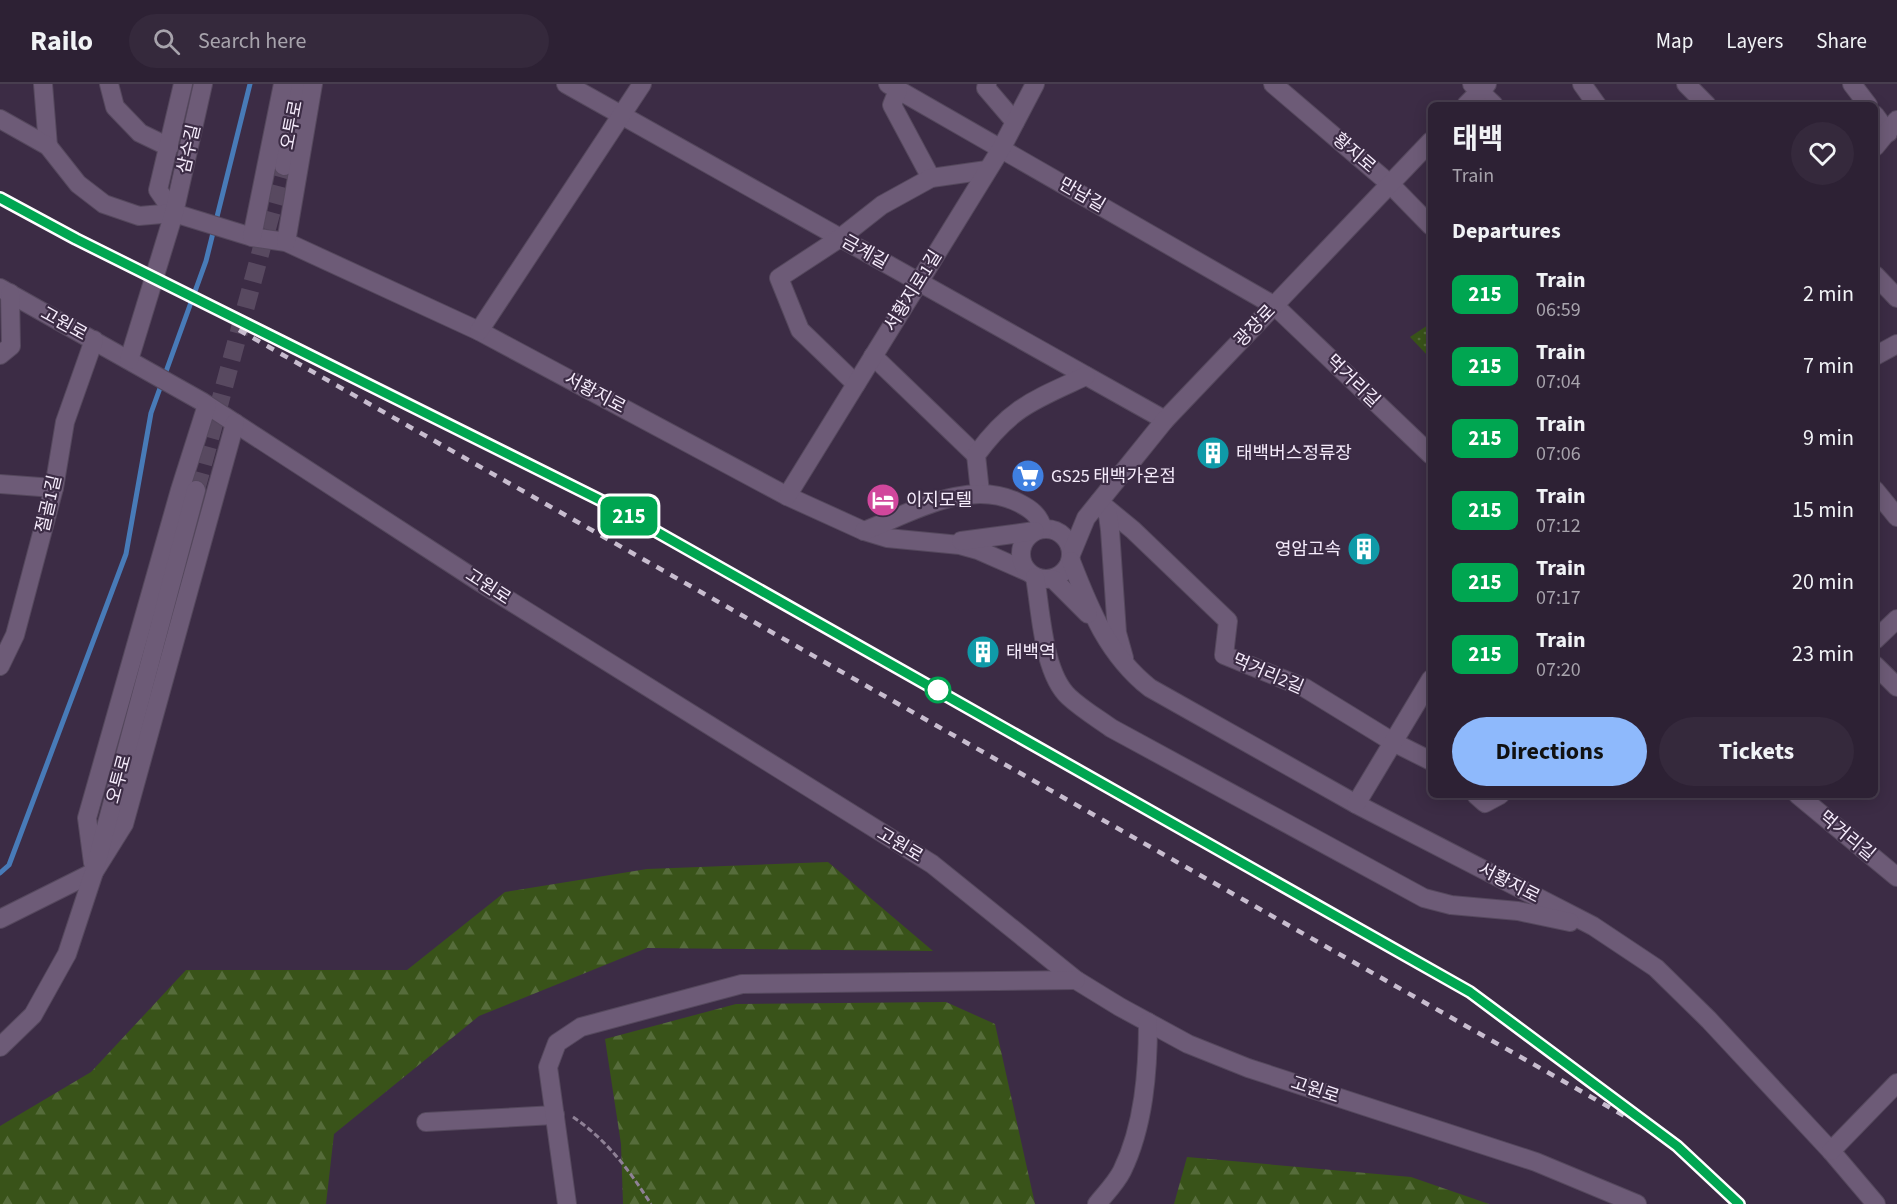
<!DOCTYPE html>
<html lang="en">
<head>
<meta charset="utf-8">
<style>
	:root { --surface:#2d2134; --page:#35293c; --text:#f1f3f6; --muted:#a7a3ac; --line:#483e4f; --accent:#8eb9fc }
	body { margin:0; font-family:"Source Sans 3","Noto Sans KR",sans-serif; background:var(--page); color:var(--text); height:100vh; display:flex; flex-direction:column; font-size:22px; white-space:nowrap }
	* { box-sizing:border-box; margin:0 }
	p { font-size:20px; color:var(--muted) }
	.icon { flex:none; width:33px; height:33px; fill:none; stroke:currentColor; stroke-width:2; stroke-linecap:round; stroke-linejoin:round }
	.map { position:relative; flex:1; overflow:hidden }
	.sheet { position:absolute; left:1428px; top:18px; width:450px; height:696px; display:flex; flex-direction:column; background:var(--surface); border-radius:9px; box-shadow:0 3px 15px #0003,0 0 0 2px var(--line) }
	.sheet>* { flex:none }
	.badge { padding:0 12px; border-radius:9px; font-size:21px; line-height:39px }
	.map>.badge { position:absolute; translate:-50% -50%; box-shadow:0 0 0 3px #fff }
	h2 { padding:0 24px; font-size:22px; line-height:54px }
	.round { display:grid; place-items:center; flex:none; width:63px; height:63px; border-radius:32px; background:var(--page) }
	.summary { display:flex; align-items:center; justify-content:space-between; height:102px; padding:0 24px }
	h1 { font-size:28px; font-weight:700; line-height:45px }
	.action { display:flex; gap:12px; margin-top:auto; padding:12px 24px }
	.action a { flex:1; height:69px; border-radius:36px; background:var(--accent); color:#111; font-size:24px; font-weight:700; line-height:69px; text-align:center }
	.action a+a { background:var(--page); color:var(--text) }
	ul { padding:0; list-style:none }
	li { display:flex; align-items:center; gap:18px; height:72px; padding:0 24px }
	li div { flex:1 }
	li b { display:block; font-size:22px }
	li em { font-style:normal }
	li .badge { min-width:66px; font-weight:700; text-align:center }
	header { display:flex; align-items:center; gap:36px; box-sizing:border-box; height:84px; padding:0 30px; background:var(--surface); border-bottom:2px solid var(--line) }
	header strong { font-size:28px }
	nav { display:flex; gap:33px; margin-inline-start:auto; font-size:21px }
	.search { width:420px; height:54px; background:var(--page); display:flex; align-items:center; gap:15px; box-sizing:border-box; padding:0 21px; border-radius:33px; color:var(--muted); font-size:22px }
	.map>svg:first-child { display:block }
	.forest { fill:url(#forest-firs) }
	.park { fill:url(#park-dots) }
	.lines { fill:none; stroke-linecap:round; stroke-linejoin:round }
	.stream { stroke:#487bb8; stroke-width:5 }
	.minor-tunnel { stroke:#584960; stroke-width:18; stroke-dasharray:18 9; stroke-linecap:butt }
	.minor-casing { stroke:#55485d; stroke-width:20 }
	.path { stroke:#8f8196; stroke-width:3; stroke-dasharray:6 3; stroke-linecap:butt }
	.minor { stroke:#6d5b77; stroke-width:18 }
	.rail { stroke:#c8bdcf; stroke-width:4.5; stroke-dasharray:8 8; stroke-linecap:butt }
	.line-casing { stroke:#fff; stroke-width:14 }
	.line { stroke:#00a651; stroke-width:9 }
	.stop-dot { fill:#fff; stroke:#00a651; stroke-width:3 }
	.labels { text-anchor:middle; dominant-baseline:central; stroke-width:4.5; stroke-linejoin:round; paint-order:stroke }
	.street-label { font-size:18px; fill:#f5ebfb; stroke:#3c2c45 }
	.poi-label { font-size:18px; fill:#f5ebfb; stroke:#3c2c45; text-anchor:start }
</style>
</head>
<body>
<header>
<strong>Railo</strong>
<div class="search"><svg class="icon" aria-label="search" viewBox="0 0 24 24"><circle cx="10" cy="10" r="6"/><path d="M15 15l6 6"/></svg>Search here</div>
<nav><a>Map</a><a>Layers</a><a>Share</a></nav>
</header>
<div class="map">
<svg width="1897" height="1120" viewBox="0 0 1897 1120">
	<defs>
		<pattern id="forest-firs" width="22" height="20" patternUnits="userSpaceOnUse" patternTransform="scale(1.5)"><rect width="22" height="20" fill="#395319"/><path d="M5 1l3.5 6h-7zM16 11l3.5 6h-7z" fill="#566c3b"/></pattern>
		<pattern id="park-dots" width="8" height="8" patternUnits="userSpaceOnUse" patternTransform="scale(1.5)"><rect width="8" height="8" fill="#395319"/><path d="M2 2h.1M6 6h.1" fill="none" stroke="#566c3b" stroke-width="1.8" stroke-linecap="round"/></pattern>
	</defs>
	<rect width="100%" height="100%" fill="#3c2c45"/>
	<!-- forest -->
	<g class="forest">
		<polygon points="828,778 933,867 647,864 479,932 334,1050 326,1120 0,1120 0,1042 91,988 186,886 407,886 505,808 647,785"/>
		<polygon points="946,918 995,940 1035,1120 623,1120 621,1060 605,955 736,920"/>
		<polygon points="1187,1073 1411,1093 1489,1120 1174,1120"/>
	</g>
	<!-- park -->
	<polygon class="park" points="1431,239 1431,297 1428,272 1410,253"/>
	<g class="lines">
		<!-- stream -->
		<polyline class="stream" points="0,789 9,781 126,470 151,329 206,177 250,0"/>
		<!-- minor-tunnel -->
		<polyline class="minor-tunnel" points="196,406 284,82"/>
		<defs>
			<g id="minor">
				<polyline points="43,0 48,62"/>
				<polyline points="109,0 115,23 140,49 169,63"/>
				<polyline points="183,0 158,106 174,129 252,153 286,158 479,247 787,412 864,447 887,454 960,461 978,466 1028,488"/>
				<polyline points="566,0 1165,336"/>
				<polyline points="888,0 1275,222 1431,371"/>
				<polyline points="987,0 986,4 1015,38"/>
				<polyline points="1273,0 1390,100 1431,142"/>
				<polyline points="1472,0 1494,21"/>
				<polyline points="1582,0 1597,21"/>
				<polyline points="1686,0 1707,21"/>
				<polyline points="1852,0 1868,21"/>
				<polyline points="898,6 892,21 931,94"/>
				<polyline points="1466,21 1487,0"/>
				<polyline points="1875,31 1888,49"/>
				<polyline points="0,35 48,62 78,100 104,120 139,132 174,129"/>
				<polyline points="1875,63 1897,36"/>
				<polyline points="284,82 300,0"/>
				<polyline points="252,153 283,0"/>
				<polyline points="286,158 313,0"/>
				<polyline points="1875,191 1897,214"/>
				<polyline points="0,204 201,317 478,497 932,780 1076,896 1120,923 1188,960 1248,984 1536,1078 1637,1120"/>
				<polyline points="479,247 642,0"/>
				<polyline points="0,271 11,262 10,209"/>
				<polyline points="873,272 976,371"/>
				<polyline points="1875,272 1897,260"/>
				<polyline points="129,276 174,129 203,0"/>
				<polyline points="856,300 800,246 779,194 840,154 882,121 931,94 987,86"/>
				<polyline points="0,400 54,404"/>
				<polyline points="1875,406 1897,433"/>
				<path d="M 980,408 L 976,371 C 1011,323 1034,316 1086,292"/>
				<polyline points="787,412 1001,65 1035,0"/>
				<polyline points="1099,418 1133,446 1228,537 1224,571 1305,604 1393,658 1431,677"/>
				<polyline points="1102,422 1108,431 1110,446 1117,549 1124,574"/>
				<circle cx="1046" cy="470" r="25"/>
				<path d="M 864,447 C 911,429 969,393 1019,419 C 1031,425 1039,431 1043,445"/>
				<polyline points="961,457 1035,447"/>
				<polyline points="1072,468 1086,434 1165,336 1431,57"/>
				<path d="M 1071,477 C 1090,526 1108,571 1150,604 L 1356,720 L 1593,842 L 1656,884 L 1709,936 L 1831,1067 L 1876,1120"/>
				<path d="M 1035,493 C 1041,528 1043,589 1069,613 C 1082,625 1097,634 1111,644 L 1424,814 L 1451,821 L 1518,827 L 1570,838"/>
				<polyline points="1053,495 1088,530"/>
				<polyline points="1875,556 1897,535"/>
				<polyline points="1875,581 1897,603"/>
				<polyline points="0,582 15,551 54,404 65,338 94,256"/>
				<polyline points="1476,711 1485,719 1500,711"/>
				<polyline points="1798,711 1897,793"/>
				<polyline points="1356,720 1431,595"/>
				<polyline points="93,779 87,734 180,406 207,321"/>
				<polyline points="0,835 94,788 124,740 235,339"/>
				<polyline points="0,963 33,931 67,870 94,788 196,406"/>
				<polyline points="426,1038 555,1031"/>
				<polyline points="1831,1067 1897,999"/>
				<polyline points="567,1120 548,983 557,959 581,943 742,900 1076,896"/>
				<path d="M 1097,1120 C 1105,1110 1116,1099 1122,1087 C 1144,1042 1148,987 1148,938"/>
			</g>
		</defs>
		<!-- minor casing -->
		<use href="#minor" class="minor-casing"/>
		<!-- path -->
		<path class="path" d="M 573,1033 C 607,1056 629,1086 651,1120"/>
		<!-- minor -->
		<use href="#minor" class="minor"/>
		<!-- rail -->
		<g class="rail">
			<polyline points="0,114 77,155 604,418 1470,908 1677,1062 1739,1120"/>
			<polyline points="239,246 1630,1035"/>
		</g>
	</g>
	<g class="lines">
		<defs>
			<polyline id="line" points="0,114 76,155 604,418 1470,908 1677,1062 1739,1120"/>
		</defs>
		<!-- line casing -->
		<use href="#line" class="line-casing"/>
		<!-- line -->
		<use href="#line" class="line"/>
	</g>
	<!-- icons -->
	<defs>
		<symbol id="building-disc" viewBox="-11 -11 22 22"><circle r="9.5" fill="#0f9aa8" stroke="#3c2c45"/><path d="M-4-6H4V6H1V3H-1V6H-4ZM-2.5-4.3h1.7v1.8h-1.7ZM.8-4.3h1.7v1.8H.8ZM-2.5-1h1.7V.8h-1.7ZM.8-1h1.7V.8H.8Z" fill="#fff"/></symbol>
		<symbol id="supermarket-disc" viewBox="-11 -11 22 22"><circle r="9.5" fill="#3f7fe0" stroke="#3c2c45"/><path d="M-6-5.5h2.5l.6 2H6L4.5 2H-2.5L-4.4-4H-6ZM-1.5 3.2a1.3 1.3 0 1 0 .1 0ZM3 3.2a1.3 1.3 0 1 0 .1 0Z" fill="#fff"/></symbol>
		<symbol id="hotel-disc" viewBox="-11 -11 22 22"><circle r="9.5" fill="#d1479c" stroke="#3c2c45"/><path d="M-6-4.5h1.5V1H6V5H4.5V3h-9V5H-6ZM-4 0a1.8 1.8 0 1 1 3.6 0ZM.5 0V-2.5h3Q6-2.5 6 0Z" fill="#fff"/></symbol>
	</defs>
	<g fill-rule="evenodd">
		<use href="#building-disc" x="1194" y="350" width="38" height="38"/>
		<use href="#supermarket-disc" x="1009" y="373" width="38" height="38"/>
		<use href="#hotel-disc" x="864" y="397" width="38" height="38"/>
		<use href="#building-disc" x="1345" y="446" width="38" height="38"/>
		<use href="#building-disc" x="964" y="549" width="38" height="38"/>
	</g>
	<!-- markers -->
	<circle class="stop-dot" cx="938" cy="606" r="12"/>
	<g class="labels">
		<!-- street labels -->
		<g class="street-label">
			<text transform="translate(292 41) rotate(-79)">오투로</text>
			<text transform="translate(189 65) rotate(-77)">삼수길</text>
			<text transform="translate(1354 69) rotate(41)">황지로</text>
			<text transform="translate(1082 111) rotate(30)">만남길</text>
			<text transform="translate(865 168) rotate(29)">금계길</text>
			<text transform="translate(913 207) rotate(-58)">서황지로1길</text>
			<text transform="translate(64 240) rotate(29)">고원로</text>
			<text transform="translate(1255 242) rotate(-46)">광장로</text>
			<text transform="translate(1353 297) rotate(44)">먹거리길</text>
			<text transform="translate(595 309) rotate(28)">서황지로</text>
			<text transform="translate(49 420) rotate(-77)">절골1길</text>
			<text transform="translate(488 503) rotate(33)">고원로</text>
			<text transform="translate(1268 590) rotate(23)">먹거리2길</text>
			<text transform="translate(119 695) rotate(-75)">오투로</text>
			<text transform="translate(1847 752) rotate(40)">먹거리길</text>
			<text transform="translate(900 761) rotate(31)">고원로</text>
			<text transform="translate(1509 799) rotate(27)">서황지로</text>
			<text transform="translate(1315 1006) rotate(18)">고원로</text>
		</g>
		<!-- poi labels -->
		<g class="poi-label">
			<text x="1236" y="369">태백버스정류장</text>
			<text x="1051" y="392">GS25 태백가온점</text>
			<text x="906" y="416">이지모텔</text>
			<text x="1341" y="465" text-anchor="end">영암고속</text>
			<text x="1006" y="568">태백역</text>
		</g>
	</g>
</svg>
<b class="badge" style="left:629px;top:432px;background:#00a651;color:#fff">215</b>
<section class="sheet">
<div class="summary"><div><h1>태백</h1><p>Train</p></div><a class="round"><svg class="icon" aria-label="heart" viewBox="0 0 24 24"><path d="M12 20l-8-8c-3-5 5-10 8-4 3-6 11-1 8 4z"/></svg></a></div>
<h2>Departures</h2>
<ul>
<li><span class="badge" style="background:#00a651;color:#fff">215</span><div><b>Train</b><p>06:59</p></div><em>2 min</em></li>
<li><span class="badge" style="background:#00a651;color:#fff">215</span><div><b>Train</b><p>07:04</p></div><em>7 min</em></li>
<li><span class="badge" style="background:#00a651;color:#fff">215</span><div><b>Train</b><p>07:06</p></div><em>9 min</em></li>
<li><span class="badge" style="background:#00a651;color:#fff">215</span><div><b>Train</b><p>07:12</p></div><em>15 min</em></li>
<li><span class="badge" style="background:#00a651;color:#fff">215</span><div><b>Train</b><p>07:17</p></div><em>20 min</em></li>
<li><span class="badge" style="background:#00a651;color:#fff">215</span><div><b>Train</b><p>07:20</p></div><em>23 min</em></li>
</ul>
<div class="action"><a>Directions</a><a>Tickets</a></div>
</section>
</div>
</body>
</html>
